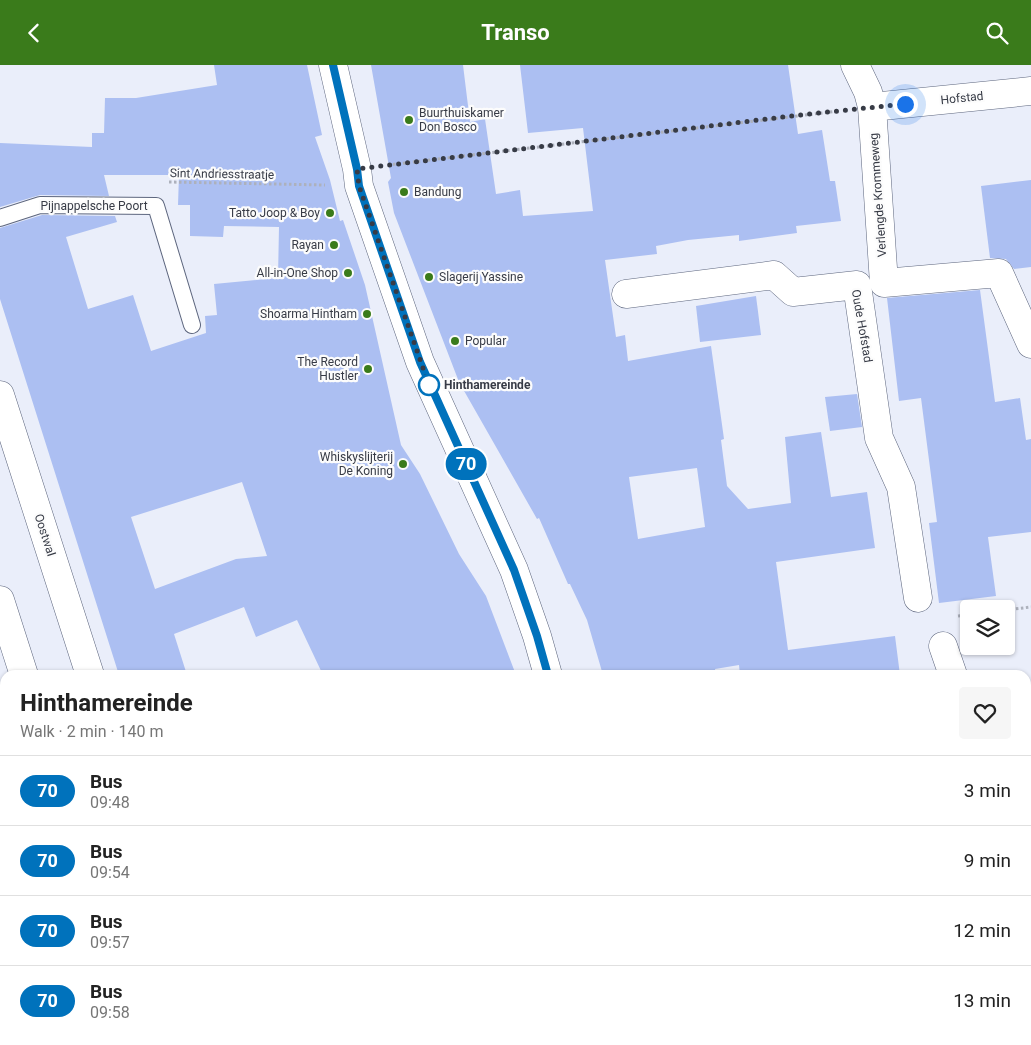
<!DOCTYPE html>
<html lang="en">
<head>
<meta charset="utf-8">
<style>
	:root { --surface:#fff; --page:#f6f6f6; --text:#222; --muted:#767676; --line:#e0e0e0; --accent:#3a7b1b }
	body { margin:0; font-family:Roboto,sans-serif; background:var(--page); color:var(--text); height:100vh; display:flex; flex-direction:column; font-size:19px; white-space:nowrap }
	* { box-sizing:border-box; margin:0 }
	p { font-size:16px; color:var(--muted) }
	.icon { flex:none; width:28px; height:28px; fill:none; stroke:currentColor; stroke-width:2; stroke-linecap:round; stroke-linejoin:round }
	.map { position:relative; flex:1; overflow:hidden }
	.drawer { position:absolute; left:0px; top:605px; width:1031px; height:375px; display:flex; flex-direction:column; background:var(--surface); border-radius:15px 15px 0 0; box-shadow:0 1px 4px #0004 }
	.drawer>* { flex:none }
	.badge { padding:0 10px; border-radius:16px; font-size:18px; line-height:32px }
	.buttons { position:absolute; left:960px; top:535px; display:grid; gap:10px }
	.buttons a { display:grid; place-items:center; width:55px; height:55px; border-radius:5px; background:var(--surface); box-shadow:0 1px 4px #0004; font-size:25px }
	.you { position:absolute; width:25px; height:25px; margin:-12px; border:4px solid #fff; border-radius:50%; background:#1a73e8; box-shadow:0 0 0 8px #1a73e833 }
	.map>.badge { position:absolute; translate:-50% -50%; box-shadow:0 0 0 2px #fff }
	.round { display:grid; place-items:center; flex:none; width:52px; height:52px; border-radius:5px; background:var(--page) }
	.summary { display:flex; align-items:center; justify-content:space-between; height:85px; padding:0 20px }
	h1 { font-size:24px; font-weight:700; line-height:38px }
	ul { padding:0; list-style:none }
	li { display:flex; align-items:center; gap:15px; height:70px; padding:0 20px; border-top:1px solid var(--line) }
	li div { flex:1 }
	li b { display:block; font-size:19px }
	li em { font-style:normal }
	li .badge { min-width:55px; font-weight:700; text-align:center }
	header { display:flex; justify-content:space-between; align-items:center; height:65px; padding:0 20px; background:var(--accent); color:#fff; font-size:22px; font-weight:700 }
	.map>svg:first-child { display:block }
	.building { fill:#acbff2; fill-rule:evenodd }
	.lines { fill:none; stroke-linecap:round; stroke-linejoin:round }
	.lane-casing { stroke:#5d667e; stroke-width:18 }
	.street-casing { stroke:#5d667e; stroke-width:29 }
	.secondary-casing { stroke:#5d667e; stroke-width:29 }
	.path { stroke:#adb1bc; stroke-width:3; stroke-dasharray:2.5 2.5; stroke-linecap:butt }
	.lane { stroke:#fff; stroke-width:16 }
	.street { stroke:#fff; stroke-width:28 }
	.secondary { stroke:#fff; stroke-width:28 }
	.line-casing { stroke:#fff; stroke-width:11 }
	.line { stroke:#0072bc; stroke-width:8 }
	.walk { stroke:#373b46; stroke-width:5; stroke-dasharray:0 9 }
	.poi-dot { fill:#3a7b1b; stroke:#fcfcfc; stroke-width:2 }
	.stop-dot { fill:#fff; stroke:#0072bc; stroke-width:2.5 }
	.labels { text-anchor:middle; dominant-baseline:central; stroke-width:4.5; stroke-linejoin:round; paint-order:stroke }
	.street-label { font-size:12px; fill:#373b46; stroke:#fcfcfc }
	.poi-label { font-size:12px; fill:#373b46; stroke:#fcfcfc; text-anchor:end }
	.stop-label { font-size:12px; font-weight:bold; fill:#373b46; stroke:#fcfcfc; text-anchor:start }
</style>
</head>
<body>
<header><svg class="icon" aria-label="back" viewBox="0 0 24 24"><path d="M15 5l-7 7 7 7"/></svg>Transo<svg class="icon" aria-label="search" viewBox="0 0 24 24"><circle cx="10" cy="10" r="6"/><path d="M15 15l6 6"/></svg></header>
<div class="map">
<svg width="1031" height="980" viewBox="0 0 1031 980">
	<rect width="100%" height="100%" fill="#eaeefa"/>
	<!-- building -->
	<g class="building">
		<path d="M 214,0 L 307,0 L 322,70 L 315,72 L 330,115 L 340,156 L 343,155 L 365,220 L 401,380 L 420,409 L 459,489 L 486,531 L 516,610 L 323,610 L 297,555 L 256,572 L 244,542 L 174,569 L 187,610 L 119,610 L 0,234 L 0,163 L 42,150 L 115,151 L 117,157 L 66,172 L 88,244 L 133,230 L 151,286 L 206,268 L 205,251 L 217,250 L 214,219 L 278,213 L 279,162 L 224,161 L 223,172 L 190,171 L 190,140 L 178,140 L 179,110 L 104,110 L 109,131 L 40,130 L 0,142 L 0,78 L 92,82 L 92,68 L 104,68 L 105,33 L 136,33 L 217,20 ZM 242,417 L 267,491 L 236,494 L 155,524 L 131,452 Z"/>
		<path d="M 371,0 L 463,0 L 470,57 L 485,54 L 496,129 L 520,125 L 523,151 L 593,146 L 583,63 L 528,68 L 520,0 L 788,0 L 798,69 L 822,65 L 830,116 L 835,116 L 841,156 L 796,161 L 797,168 L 739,176 L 739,170 L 688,175 L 656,181 L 657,189 L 605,195 L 616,272 L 625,270 L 628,296 L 711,281 L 724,374 L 721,375 L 727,421 L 748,444 L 791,438 L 785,372 L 821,367 L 831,432 L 867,427 L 875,483 L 776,497 L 788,585 L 895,571 L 900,610 L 740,610 L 739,600 L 715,604 L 716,610 L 603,610 L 587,555 L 570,519 L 568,519 L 539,453 L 537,454 L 459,317 L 394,148 L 388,117 L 391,113 ZM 697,403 L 705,462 L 638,474 L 629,412 Z"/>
		<polygon points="1031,115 1031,202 1014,204 1006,194 990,193 981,121"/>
		<polygon points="980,225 995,337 1020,333 1026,375 1031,374 1031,467 988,472 996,531 939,538 929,458 937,457 921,333 899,336 887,233"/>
		<polygon points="756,231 761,270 700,277 696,241"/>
		<polygon points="857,329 862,362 830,366 825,332"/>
	</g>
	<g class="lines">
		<defs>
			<polyline id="lane" points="0,153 40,140 156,141 192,260"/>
			<g id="street">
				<polyline points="333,0 357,104 359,121 420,297 514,505 537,571 548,610"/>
				<polyline points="855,0 868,27 872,42 884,218 999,208 1031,279"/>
				<polyline points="872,42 1031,26"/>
				<polyline points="626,229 774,210 793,227 857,220 879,373 901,422 918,533"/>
				<polyline points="0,330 90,610"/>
				<polyline points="943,581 953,610"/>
				<polyline points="1026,691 1031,691"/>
				<polyline points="1026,876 1031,877"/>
				<polyline points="606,975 606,980"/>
			</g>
			<g id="secondary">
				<polyline points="0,535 24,610"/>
				<polyline points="96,980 96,975"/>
			</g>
		</defs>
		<!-- lane casing -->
		<use href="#lane" class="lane-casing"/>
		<!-- street casing -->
		<use href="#street" class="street-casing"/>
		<!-- secondary casing -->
		<use href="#secondary" class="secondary-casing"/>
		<!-- path -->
		<g class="path">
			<polyline points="388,100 839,46"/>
			<polyline points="169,117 325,120"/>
			<polyline points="1006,545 1031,542"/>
			<polyline points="958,551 969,550"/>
			<polyline points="0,683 5,699"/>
			<polyline points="0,717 5,716"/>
			<polyline points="0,954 5,953"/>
			<polyline points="202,975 203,980"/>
			<polyline points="19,980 20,975"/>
		</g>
		<!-- lane -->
		<use href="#lane" class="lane"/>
		<!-- street -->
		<use href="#street" class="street"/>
		<!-- secondary -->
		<use href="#secondary" class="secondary"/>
	</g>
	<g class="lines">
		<defs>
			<polyline id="line" points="333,0 357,104 359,121 420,297 514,505 537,571 548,610"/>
		</defs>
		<!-- line casing -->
		<use href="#line" class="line-casing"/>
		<!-- line -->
		<use href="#line" class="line"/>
		<!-- walk -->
		<polyline class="walk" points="429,320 359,121 357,104 800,50 905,39"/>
	</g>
	<!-- markers -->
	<g class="poi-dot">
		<circle cx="409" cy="55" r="5"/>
		<circle cx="404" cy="127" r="5"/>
		<circle cx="330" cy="148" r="5"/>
		<circle cx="334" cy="180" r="5"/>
		<circle cx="348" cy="208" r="5"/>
		<circle cx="429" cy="212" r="5"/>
		<circle cx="367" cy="249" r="5"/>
		<circle cx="455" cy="276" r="5"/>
		<circle cx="368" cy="304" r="5"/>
		<circle cx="403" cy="399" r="5"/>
	</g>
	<circle class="stop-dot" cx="429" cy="320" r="10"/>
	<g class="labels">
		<!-- street labels -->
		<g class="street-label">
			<text transform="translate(962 33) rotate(-6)">Hofstad</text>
			<text transform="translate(222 109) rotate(1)">Sint Andriesstraatje</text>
			<text transform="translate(878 130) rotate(-94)">Verlengde Krommeweg</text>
			<text x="94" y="141">Pijnappelsche Poort</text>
			<text transform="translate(862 261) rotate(80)">Oude Hofstad</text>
			<text transform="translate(45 470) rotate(72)">Oostwal</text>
		</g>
		<!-- poi labels -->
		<g class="poi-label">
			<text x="419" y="48" text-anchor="start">Buurthuiskamer<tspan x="419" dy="14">Don Bosco</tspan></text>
			<text x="414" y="127" text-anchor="start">Bandung</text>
			<text x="320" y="148">Tatto Joop &amp; Boy</text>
			<text x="324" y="180">Rayan</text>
			<text x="338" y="208">All-in-One Shop</text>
			<text x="439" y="212" text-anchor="start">Slagerij Yassine</text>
			<text x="357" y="249">Shoarma Hintham</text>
			<text x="465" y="276" text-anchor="start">Popular</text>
			<text x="358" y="297">The Record<tspan x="358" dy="14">Hustler</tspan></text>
			<text x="393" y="392">Whiskyslijterij<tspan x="393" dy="14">De Koning</tspan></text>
		</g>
		<!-- stop labels -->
		<g class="stop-label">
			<text x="444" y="320">Hinthamereinde</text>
		</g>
	</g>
</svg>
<div class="buttons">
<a><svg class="icon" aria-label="layers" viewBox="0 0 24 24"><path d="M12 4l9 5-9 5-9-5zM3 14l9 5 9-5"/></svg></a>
</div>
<div class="you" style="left:905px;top:39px"></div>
<b class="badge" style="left:466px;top:399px;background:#0072bc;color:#fff">70</b>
<section class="drawer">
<div class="summary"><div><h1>Hinthamereinde</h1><p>Walk · 2 min · 140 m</p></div><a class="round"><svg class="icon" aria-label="heart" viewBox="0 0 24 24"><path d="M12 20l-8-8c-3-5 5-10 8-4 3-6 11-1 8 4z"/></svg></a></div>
<ul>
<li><span class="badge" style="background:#0072bc;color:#fff">70</span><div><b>Bus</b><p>09:48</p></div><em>3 min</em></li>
<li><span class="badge" style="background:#0072bc;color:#fff">70</span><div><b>Bus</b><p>09:54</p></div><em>9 min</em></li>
<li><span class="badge" style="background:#0072bc;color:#fff">70</span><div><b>Bus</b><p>09:57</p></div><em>12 min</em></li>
<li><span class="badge" style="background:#0072bc;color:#fff">70</span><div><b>Bus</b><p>09:58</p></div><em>13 min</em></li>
</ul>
</section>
</div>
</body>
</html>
